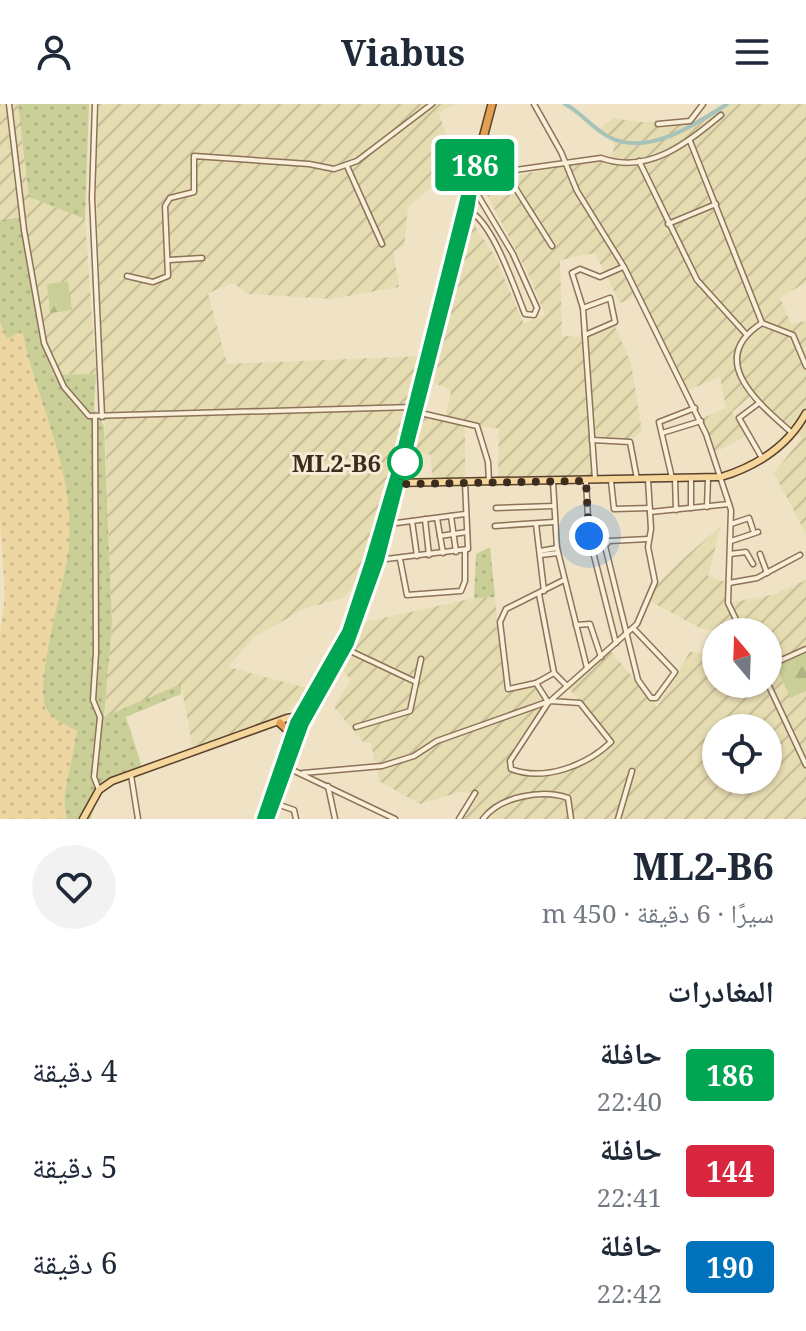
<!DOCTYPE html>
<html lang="ar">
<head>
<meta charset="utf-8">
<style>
	:root { --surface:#fff; --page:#f2f2f3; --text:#1f2937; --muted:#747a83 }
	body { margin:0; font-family:"Noto Serif","Noto Naskh Arabic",serif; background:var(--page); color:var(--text); direction:rtl; height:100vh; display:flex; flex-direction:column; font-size:30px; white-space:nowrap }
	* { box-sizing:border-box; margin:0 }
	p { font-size:26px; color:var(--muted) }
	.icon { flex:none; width:44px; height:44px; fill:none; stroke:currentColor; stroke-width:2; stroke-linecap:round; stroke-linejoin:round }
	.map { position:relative; height:715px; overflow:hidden; direction:ltr }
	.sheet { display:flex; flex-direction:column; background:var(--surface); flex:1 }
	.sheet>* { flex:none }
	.badge { padding:0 16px; border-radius:6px; font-size:28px; line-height:52px }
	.needle { width:52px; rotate:341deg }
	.fabs { position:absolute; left:702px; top:514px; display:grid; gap:16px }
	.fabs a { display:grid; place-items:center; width:80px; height:80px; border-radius:50%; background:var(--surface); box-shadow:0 2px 6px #0004; font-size:40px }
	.you { position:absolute; width:40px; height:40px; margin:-20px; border:6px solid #fff; border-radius:50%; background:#1a73e8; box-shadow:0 0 0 12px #1a73e833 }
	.map>.badge { position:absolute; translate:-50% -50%; box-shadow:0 0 0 4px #fff }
	h2 { padding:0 32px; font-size:30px; line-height:72px }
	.round { display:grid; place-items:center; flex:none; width:84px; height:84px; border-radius:42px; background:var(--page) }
	.summary { display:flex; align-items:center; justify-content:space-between; height:136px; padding:0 32px }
	h1 { font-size:38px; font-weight:700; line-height:60px }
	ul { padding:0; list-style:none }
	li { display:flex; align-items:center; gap:24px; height:96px; padding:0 32px }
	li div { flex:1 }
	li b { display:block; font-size:30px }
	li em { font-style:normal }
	li .badge { min-width:88px; font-weight:700; text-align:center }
	header { display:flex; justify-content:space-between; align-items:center; height:104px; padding:0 32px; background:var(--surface); font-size:36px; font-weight:700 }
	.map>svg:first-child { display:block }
	.farmland { fill:url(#farmland-furrows); fill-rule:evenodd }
	.grass { fill:url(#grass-dots) }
	.forest { fill:url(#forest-firs) }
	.sand { fill:url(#sand-dots) }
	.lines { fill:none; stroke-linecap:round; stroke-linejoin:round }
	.canal { stroke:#a6c3ba; stroke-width:4 }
	.minor-casing { stroke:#8c735a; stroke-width:7 }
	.major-casing { stroke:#5a412e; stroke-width:9 }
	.highway-casing { stroke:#5a412e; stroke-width:10 }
	.minor { stroke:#faefd8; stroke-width:4 }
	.major { stroke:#f5d69b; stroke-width:6 }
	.highway { stroke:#e39f52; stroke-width:7 }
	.line-casing { stroke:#fff; stroke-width:18 }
	.line { stroke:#00a651; stroke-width:12 }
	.walk { stroke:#3c2c1e; stroke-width:8; stroke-dasharray:0 14.4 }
	.stop-dot { fill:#fff; stroke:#00a651; stroke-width:4 }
	.labels { text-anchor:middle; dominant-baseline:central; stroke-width:6; stroke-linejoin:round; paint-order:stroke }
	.stop-label { font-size:24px; font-weight:bold; fill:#3c2c1e; stroke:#f7ecd5; text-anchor:end }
</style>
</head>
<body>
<header><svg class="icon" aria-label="menu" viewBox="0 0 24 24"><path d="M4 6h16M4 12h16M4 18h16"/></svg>Viabus<svg class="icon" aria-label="person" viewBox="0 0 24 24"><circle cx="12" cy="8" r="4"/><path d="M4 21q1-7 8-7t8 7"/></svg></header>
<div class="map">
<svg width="806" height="715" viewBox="0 0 806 715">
	<defs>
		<pattern id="farmland-furrows" width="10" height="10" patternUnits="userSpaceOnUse" patternTransform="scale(2)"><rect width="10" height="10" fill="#e6dcb1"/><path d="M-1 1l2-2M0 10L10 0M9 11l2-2" fill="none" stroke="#c6bd98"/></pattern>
		<pattern id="grass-dots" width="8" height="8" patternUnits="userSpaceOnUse" patternTransform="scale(2)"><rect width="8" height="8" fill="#cacf98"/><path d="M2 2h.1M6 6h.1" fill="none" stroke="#aeb283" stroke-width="1.8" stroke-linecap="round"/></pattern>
		<pattern id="forest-firs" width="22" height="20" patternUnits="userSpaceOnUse" patternTransform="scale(2)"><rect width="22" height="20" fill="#cacf98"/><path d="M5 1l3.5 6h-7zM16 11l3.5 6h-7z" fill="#aeb283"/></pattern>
		<pattern id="sand-dots" width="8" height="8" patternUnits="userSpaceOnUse" patternTransform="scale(2)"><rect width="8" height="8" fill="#edd6a1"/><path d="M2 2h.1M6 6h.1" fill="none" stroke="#ccb88a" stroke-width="1.8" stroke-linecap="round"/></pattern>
	</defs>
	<rect width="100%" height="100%" fill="#f0e2c5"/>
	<!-- farmland -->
	<g class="farmland">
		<polygon points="0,0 18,0 29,93 85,115 96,270 52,271 22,113 0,116"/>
		<polygon points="99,0 455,0 439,9 456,63 408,103 404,142 393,148 399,183 331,195 248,190 233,179 208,189 227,260 422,252 370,444 351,486 343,494 304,505 254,533 228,563 311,585 277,618 194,649 181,581 104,614 112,519 95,59"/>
		<polygon points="725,0 806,0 806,178 780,194 791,220 806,217 806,430 774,369 802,334 752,291 732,308 746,332 714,349 701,315 726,304 720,273 688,286 638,191 620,199 595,149 560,156 562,232 585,233 613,218 631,259 642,328 629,337 592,336 595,377 498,378 499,324 465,322 465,379 432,372 431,351 411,346 419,311 445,314 451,287 426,274 471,116 494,151 524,220 545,211 529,171 485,87 486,78 612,52 615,40 599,25 614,14 639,18 692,18"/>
		<path d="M 721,422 L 708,472 L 729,479 L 728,499 L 772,491 L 806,476 L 806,715 L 460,715 L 474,689 L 460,688 L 420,700 L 379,677 L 371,639 L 362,637 L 334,603 L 351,576 L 341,564 L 361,519 L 474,494 L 495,493 L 505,590 L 536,579 L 547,598 L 506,659 L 511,666 L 527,669 L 564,666 L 591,651 L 611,635 L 566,581 L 610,546 L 657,603 L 690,548 L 716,551 L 716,580 L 768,580 L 768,528 L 702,525 L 646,495 L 669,467 ZM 716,624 L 768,624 L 768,676 L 716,676 Z"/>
	</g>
	<!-- grass -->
	<g class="grass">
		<polygon points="18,0 89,0 85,115 29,93"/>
		<path d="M 22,113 L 52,271 L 96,270 L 94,305 L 104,322 L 112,519 L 104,613 L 181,580 L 181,590 L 126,613 L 143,666 C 108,678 101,678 91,715 L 66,715 L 64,693 L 77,627 C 67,622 53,617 47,606 C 31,578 68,474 69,437 C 71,363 37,299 22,228 L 7,235 L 0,218 L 0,116 Z"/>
		<polygon points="490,443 495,493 474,494 476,450"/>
	</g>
	<!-- forest -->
	<g class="forest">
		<polygon points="68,177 72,206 50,209 47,180"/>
		<polygon points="806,548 806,587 790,594 776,561"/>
	</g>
	<!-- sand -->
	<path class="sand" d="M 0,218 L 7,235 L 22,227 C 37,299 75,365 69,440 C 67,473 32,582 47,607 C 54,617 67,622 77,627 L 64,693 L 66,715 L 0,715 L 0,531 L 5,490 L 0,417 Z"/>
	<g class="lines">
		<!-- canal -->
		<path class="canal" d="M 565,0 C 582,9 594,26 611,34 C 649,52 696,20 727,0"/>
		<defs>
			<g id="minor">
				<polyline points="9,0 24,126 44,239 64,283 89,312 413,303"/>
				<polyline points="95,0 92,94 102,313"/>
				<polyline points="534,0 561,48 577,87 624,163 706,330 731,406 728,499 742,528"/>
				<polyline points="658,20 690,17 703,0"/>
				<polyline points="690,37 762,219"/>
				<polyline points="639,57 697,176 745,229"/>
				<polyline points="347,62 382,140"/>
				<polyline points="506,69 552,142"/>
				<path d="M 473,72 L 601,54 C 648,71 687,39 721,11"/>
				<path d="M 468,106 C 493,118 514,183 525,210 L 534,211 L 537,204 L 513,150 L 473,83"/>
				<polyline points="668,120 716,100"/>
				<polyline points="169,156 202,154"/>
				<polyline points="127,172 153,178 168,172 165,102 170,94 194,88 194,52 309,60 334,65 357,57 432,0"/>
				<polyline points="583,204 610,194 615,218 585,231"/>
				<polyline points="759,299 739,314 762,354"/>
				<polyline points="416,308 477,322 488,358 489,378"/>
				<polyline points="95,314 96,549 93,596 100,613 94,673 99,686"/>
				<path d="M 791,328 C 758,299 705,255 762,219 L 793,231 L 806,262"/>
				<polyline points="662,329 701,317"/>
				<polyline points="592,336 630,338 637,375"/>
				<polyline points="672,374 659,318 695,304"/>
				<polyline points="675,374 676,406"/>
				<polyline points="691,374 691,404"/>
				<polyline points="595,375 583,204 572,169 580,165 600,173 623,163"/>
				<polyline points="586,377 589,432 616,539"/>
				<polyline points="611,377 614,405 650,404"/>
				<polyline points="553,378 557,444 587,564"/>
				<polyline points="707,403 708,374"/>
				<polyline points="496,404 554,402"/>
				<polyline points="650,408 729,400"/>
				<polyline points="451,412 456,448"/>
				<polyline points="437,414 443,449"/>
				<polyline points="425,415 429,451"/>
				<polyline points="412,417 417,452"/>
				<polyline points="389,420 465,410"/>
				<polyline points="536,420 544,487"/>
				<polyline points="731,420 749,414 753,426"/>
				<polyline points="495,422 554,418"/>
				<polyline points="440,432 467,428"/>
				<polyline points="589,432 605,437"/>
				<polyline points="731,437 758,428"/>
				<polyline points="540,447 557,444"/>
				<polyline points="730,450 746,448 753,460"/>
				<polyline points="760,450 767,469"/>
				<polyline points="540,451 558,449"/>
				<polyline points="400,455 407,491 461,487 465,477 465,446"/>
				<polyline points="378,456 468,445 465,379"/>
				<polyline points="729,479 757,474 800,451"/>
				<polyline points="539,490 554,569 566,581"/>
				<polyline points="576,521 590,520 601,553"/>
				<polyline points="634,525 675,568 656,594 651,594 638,576 605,442 609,437 648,435"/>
				<polyline points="346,545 416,578"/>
				<polyline points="768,562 806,545"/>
				<polyline points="554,569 536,579 508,585 500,518 506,505 564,476"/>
				<polyline points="536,579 548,598"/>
				<polyline points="768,580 806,661"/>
				<path d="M 550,597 L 580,599 L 611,638 C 587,661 545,678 511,665 L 510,657 L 548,599 L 637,520 L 655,478 L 648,443 L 651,425 L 648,375"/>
				<polyline points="356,623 410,607 421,555"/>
				<polyline points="286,663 395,715"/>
				<polyline points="303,669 382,662 414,652 437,637 547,598"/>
				<polyline points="131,671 138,715"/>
				<polyline points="328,682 335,715"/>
				<polyline points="274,699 294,706 296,715"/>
				<polyline points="459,715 475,689"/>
				<path d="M 483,715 C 500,692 543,685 568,694 L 571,715"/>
				<polyline points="618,715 632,667"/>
			</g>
			<g id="major">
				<path d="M 394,379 L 721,373 C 757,362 788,342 806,309"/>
				<polyline points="83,715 99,686 112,677 287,614 300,612"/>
			</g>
			<g id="highway">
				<polyline points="448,185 470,96"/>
				<polyline points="358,513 404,360"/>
				<polyline points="324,581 354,525"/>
				<polyline points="280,619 292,630"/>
				<polyline points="283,671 316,594"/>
				<polyline points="263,715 296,619 348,528 371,458 492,0"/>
			</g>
		</defs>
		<!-- minor casing -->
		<use href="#minor" class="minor-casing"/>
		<!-- major casing -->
		<use href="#major" class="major-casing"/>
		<!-- highway casing -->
		<use href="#highway" class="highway-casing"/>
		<!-- minor -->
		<use href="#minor" class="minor"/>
		<!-- major -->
		<use href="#major" class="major"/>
		<!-- highway -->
		<use href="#highway" class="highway"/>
	</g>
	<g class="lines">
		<defs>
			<polyline id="line" points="263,715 296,619 348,528 371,458 398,367 475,60 468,106 378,456 348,539 303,619 268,715"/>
		</defs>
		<!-- line casing -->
		<use href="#line" class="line-casing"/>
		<!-- line -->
		<use href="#line" class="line"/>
		<!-- walk -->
		<polyline class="walk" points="405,358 400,380 586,377 589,432"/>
	</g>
	<!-- markers -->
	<circle class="stop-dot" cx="405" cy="358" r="16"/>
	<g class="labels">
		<!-- stop labels -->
		<g class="stop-label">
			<text x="381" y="358">ML2-B6</text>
		</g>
	</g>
</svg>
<div class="fabs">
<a><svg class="needle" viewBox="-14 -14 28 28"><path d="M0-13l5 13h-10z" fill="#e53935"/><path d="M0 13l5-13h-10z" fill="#747a83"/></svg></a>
<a><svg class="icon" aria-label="locate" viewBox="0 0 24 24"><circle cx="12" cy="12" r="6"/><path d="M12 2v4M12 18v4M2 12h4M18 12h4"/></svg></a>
</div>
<div class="you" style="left:589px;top:432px"></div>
<b class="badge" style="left:475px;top:61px;background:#00a651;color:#fff">186</b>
</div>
<section class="sheet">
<div class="summary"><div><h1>ML2-B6</h1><p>سيرًا · 6 دقيقة · 450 m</p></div><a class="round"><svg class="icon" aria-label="heart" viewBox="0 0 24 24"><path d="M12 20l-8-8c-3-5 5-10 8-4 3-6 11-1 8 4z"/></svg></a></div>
<h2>المغادرات</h2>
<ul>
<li><span class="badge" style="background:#00a651;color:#fff">186</span><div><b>حافلة</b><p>22:40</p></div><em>4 دقيقة</em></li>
<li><span class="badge" style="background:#d7263d;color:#fff">144</span><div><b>حافلة</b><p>22:41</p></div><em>5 دقيقة</em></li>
<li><span class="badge" style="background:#0072bc;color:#fff">190</span><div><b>حافلة</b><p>22:42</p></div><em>6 دقيقة</em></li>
</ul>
</section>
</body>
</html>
